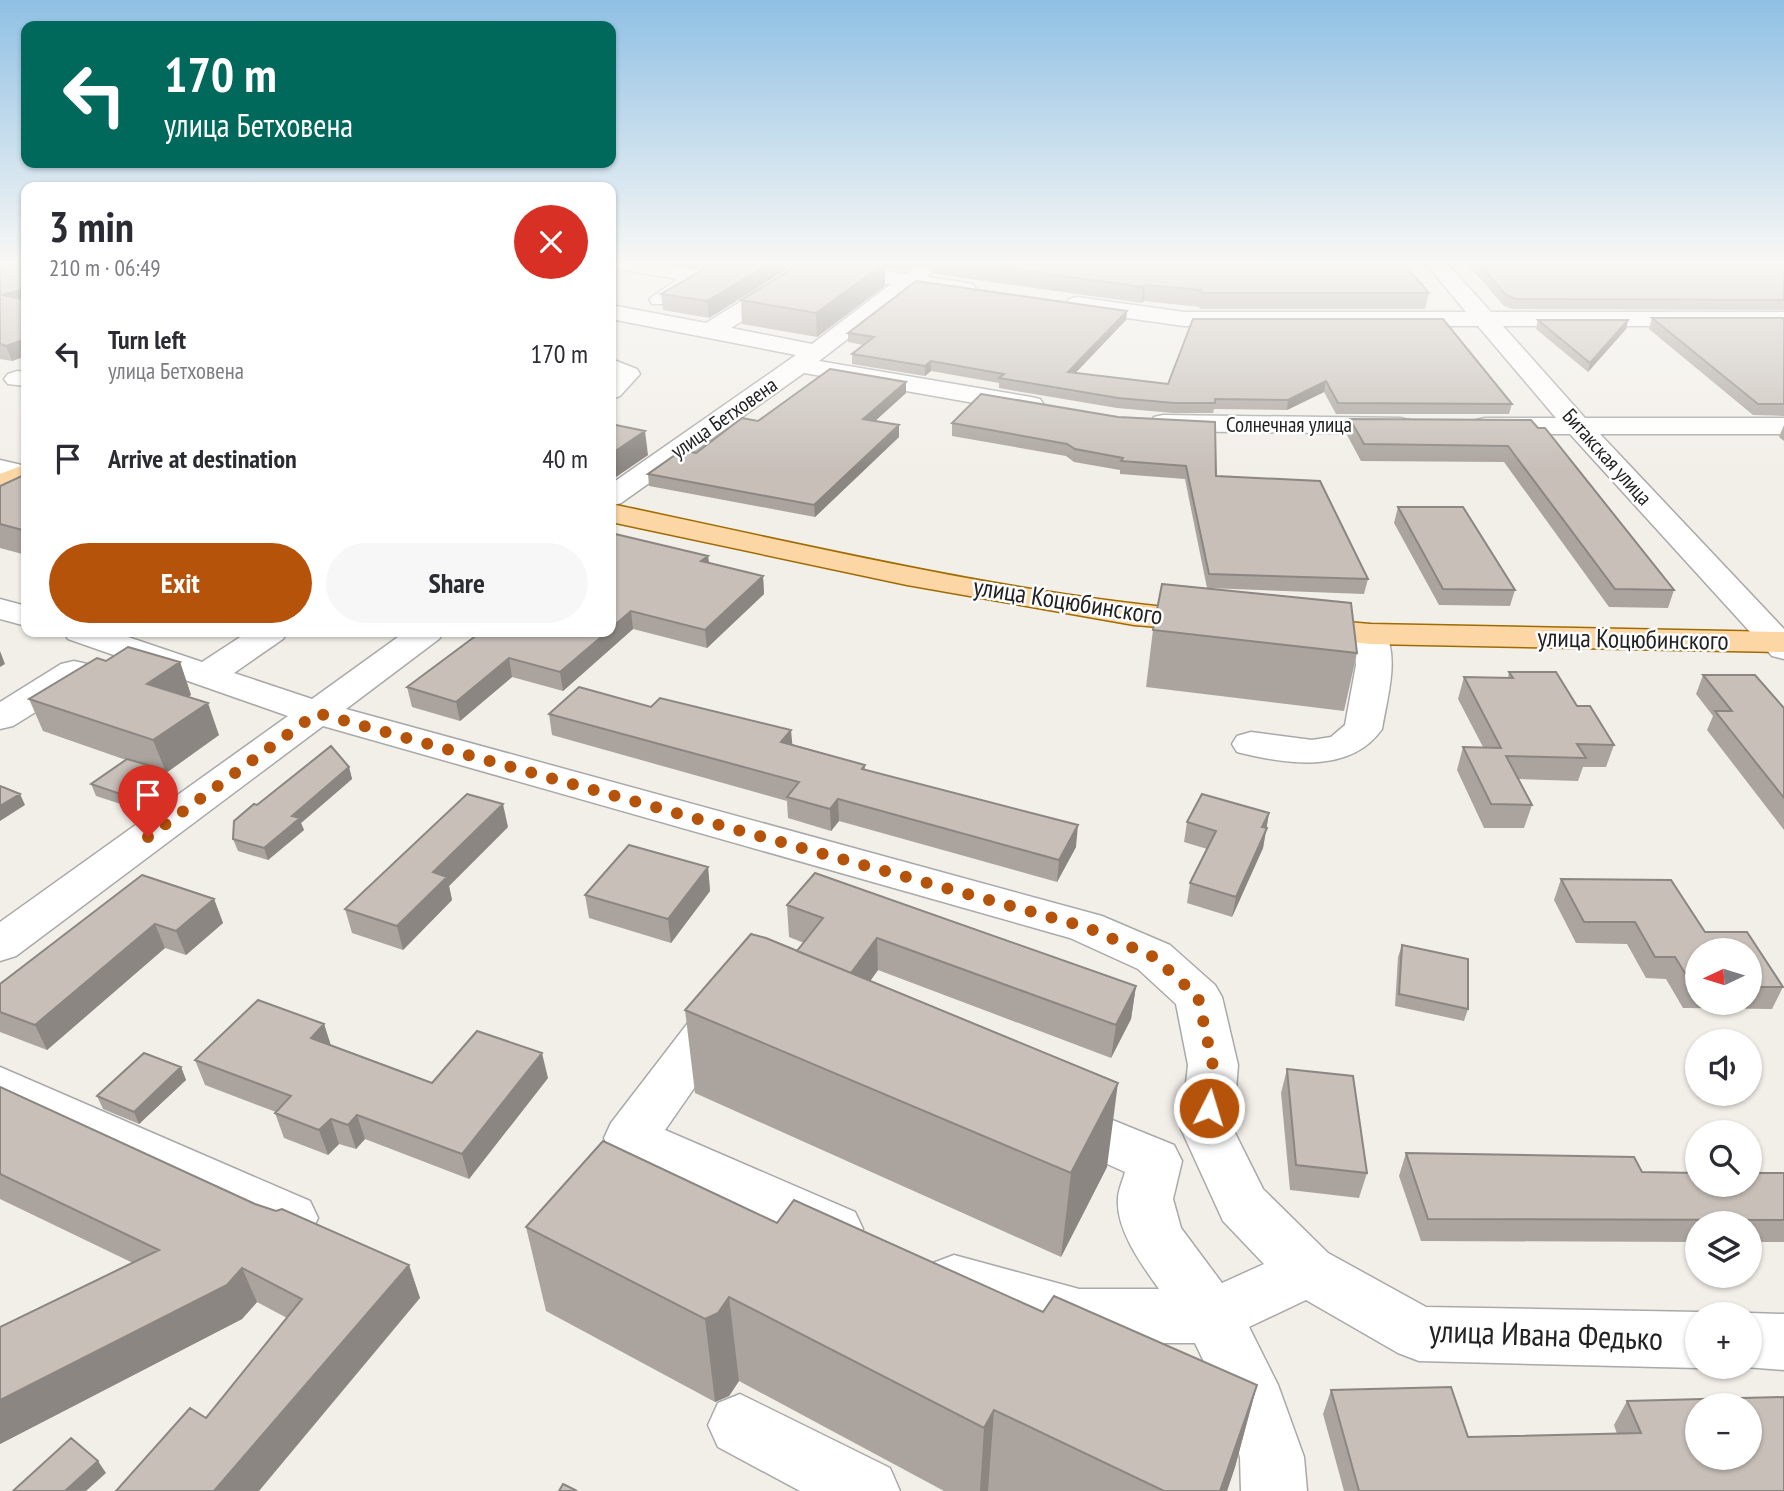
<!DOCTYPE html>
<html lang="en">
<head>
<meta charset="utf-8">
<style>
	:root { --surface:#fff; --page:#f7f7f7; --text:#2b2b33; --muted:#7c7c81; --accent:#b45309 }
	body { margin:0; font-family:"PT Sans Narrow",sans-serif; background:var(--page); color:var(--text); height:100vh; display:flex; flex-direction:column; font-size:26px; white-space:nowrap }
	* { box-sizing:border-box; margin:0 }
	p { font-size:23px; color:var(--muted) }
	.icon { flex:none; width:38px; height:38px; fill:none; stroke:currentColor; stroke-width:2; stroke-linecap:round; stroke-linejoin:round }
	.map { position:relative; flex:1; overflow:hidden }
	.sheet { position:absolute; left:21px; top:182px; width:595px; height:455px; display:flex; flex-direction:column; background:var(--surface); border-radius:14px; box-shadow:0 2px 5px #0004 }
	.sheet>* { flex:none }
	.banner { position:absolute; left:21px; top:21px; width:595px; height:147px; border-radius:14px; box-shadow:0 2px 5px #0004; background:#00695c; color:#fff; overflow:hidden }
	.needle { width:46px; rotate:266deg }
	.tools { position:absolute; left:1685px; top:938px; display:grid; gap:14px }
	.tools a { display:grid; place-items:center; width:77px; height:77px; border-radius:50%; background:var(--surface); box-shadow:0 2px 5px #0004; font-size:35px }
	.pin { position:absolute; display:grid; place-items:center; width:60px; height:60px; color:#fff; margin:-72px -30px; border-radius:50% 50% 50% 0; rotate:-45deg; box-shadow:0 0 7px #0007 }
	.pin .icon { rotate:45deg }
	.me { position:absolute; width:77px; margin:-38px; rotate:5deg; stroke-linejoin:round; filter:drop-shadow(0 0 5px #0008) }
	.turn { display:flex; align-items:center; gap:24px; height:147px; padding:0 28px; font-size:32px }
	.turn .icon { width:91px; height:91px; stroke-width:2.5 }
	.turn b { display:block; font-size:49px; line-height:60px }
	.round { display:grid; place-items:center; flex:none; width:74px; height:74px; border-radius:37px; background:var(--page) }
	.headline { display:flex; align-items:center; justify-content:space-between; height:119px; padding:0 28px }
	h1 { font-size:42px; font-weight:800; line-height:52px }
	.button { display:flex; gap:14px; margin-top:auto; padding:14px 28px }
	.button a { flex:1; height:80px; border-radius:42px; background:var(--accent); color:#fff; font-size:28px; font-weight:800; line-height:80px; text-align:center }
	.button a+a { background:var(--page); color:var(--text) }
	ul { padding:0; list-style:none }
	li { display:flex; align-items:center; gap:21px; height:105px; padding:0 28px }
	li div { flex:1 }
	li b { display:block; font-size:26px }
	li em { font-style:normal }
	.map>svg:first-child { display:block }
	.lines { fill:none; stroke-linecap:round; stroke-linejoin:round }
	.minor-casing { stroke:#a9a9a9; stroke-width:3 }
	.major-casing { stroke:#a06b00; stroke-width:3 }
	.minor { fill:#fff; fill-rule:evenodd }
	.major { fill:#fcd6a4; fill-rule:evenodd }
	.wall { fill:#aba49e; fill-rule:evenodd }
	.shaded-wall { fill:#8b8681 }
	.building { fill:#c7bfb8; stroke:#8b8681; stroke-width:2; fill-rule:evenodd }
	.route { stroke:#b45309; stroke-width:12; stroke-dasharray:0 21.6 }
	.labels { text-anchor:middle; stroke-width:5; stroke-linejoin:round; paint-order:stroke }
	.far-street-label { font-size:21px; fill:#222; stroke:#fff }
	.street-label { font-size:26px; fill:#222; stroke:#fff }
	.near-street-label { font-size:32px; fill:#222; stroke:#fff }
</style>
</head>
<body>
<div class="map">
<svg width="1784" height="1491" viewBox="0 0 1784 1491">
	<rect width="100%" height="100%" fill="#f2efe9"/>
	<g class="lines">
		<g class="minor-casing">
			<path id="minor" d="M611,261H644L699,270L707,271L710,276L668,304H652L649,299L678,279L611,268Z
				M768,261H820L905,274L921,266L929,267L932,272L928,277L973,284L976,289L973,294L965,296L914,288L819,361L1031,397L1040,399L1044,405L1040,411L1031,413L804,373L621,503L611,506V484L796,355L611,319V305L706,323L777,279H793L796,284L793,289L731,328L812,344L891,284L778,267L771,265Z
				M1424,261H1445L1491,312H1784V326H1503L1585,418H1784V434H1600L1784,629V659L1772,656L1570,434H1485L1476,432L1472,426L1476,420L1485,418H1556L1478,326H1184L1077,311L1069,309L1066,304L1069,299L1077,297L1184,312H1466Z
				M611,359L637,369L640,374L620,396L611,399Z
				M17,371L26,372V386L8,384L4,379L8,374Z
				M1163,415L1400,418L1409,420L1413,426L1409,432L1400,434L1163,431L1154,429L1150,423L1154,417Z
				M0,460L26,466V482L0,478Z
				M0,599L26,606V626L0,619Z
				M1370,624L1382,627C1401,654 1387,698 1382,729C1350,775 1285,764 1237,752L1232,744L1237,736L1251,732L1312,740L1331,737L1345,725L1356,665L1353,634L1358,627Z
				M63,632H113L202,662L248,632H288L283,639L234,673L312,699L405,632H444L439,639L346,709L1102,916L1170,945L1215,985L1222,997L1238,1065L1233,1129L1263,1189L1328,1253L1426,1307L1698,1312L1703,1314H1698V1367H1700L1698,1368L1419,1361L1398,1353L1306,1300L1249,1327L1278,1385L1304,1457L1307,1491H1241L1240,1457L1218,1391L1195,1343H1079L933,1299L925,1281L933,1263L954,1255L1079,1289H1159C1142,1265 1116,1230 1118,1199C1118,1190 1123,1180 1125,1172L1045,1136L1037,1121L1045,1106L1063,1100L1174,1145L1182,1161L1173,1199L1181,1228L1222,1283L1264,1264L1223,1221L1181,1129L1188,1065L1176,1004L1138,969L1070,938L323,726L16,956L0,961V922L288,716L68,639Z
				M74,661L87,664L92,672L87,680L13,726L0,729V702L61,664Z
				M721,997L738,1002L745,1015L665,1130L855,1212L863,1229L855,1246L835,1253L815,1246L611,1153L604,1138L611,1123L704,1002Z
				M0,1067L310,1201L318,1218L310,1235L290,1242L270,1235L0,1109Z
				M1750,1313L1784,1314V1370L1745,1367H1750V1314H1748Z
				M740,1394L890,1468L900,1491H800L718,1447L708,1425L718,1403Z"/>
		</g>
		<g class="major-casing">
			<path id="major" d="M26,464V484L0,494V474Z
				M611,504C807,545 1009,595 1208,611L1220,614L1225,621L1220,628L1208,631L1134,625L907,585L611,522Z
				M1302,618L1370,624L1784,632V652L1370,644L1290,635L1285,628L1290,621Z"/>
		</g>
		<use href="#minor" class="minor"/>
		<use href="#major" class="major"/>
	</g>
	<path class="wall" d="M0,261H26V356L12,361L0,359Z
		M660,261H785L786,270L709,318L663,310L661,294L706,268Z
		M805,261H1401L1429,293L1425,309H1199L1200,307L1144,301L1142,303L934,274L931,266L921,263L906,270L885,267V286L817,337L742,324L741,300Z
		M1468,261H1784V310L1513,309L1504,306L1467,264Z
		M1127,311L1126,320L1075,373L1168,384L1193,319L1512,404L1509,414H1336L1324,392L1287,410L1214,409L1213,413H1173L1117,408L999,388V383L931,371L925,376L852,364V354L863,345L848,342V333Z
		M1652,318H1784V416L1753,415L1649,329Z
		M1538,320H1628L1626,329L1588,372L1536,329Z
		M906,393L875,421L899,425V437L815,517L649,486L648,474L696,453Z
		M981,394L1216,476L1368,579L1364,594L1207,588L1185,479L1120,474V470L1074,462L1066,456L952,436V423Z
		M1350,419L1538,428L1674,590L1668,608L1609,607L1504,462L1361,461L1347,435Z
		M611,424L648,455L613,479H611Z
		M1784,425V441L1779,437Z
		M26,474V555L0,548V486Z
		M1398,507L1515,590L1510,606L1439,605L1394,523Z
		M611,533L708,556L709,563L763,576L764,594L707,648L633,629L563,691L512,677L460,721L412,707L407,687Z
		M1153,630L1357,653L1344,711L1146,687Z
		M306,632H333L325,637Z
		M106,661L180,662L191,695L188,696L219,735L166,773L169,782L133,808L96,796L91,784L126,760L43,731L29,699Z
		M1509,672L1577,706L1614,745L1606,767H1583L1578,781L1518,779L1532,805L1524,828H1484L1457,770L1463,747H1483L1458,699L1464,677L1508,678Z
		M1703,675L1784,708V830L1707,730L1713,716L1696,694Z
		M549,714L792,744L865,765V769L1076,847L1057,882L839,821L831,831L788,818L787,801L552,735Z
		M349,767L352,779L301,823L304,830L268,860L238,851L233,839L257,805Z
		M1269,813L1263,848L1232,917L1187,903L1190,883L1207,849L1184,842L1187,822Z
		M508,827L449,886L452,900L403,950L352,933L345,909Z
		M708,867L710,891L671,943L589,918L585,895Z
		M1561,879L1671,880L1705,932H1747L1783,987L1772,1009L1683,1008L1666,979L1646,978L1627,944L1576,943L1554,900ZM1698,950H1750V1003H1698Z
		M214,899L223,923L186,955L165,948L47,1050L0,1032V984Z
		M787,905L1136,986L1131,1019L1111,1058L878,970L870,981L1107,1167L1061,1257L695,1093L685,1010L797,951L804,943L789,937Z
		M1402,945L1468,1009L1464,1021L1395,1006L1398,957Z
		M324,1024L331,1046L432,1083L548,1078L469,1179L365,1139L356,1149L339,1144L328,1155L284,1138L275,1113L276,1112L205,1085L195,1060Z
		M181,1067L186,1080L139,1124L103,1109L97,1096Z
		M1287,1069L1367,1173L1359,1198L1290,1190L1281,1093Z
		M0,1087L255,1204L409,1265L420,1298L206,1418L287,1318L257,1302L242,1319L0,1444V1327L133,1263L0,1199Z
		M1406,1153L1642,1172L1784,1173V1242H1750V1223H1698V1242L1421,1241L1399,1176Z
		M777,1223L1257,1385L1235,1467L1227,1491H944L739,1381L729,1396L715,1402L546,1311L526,1227Z
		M1331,1390L1468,1437L1617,1434L1614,1425L1627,1401L1784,1491H1344L1323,1414Z"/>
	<path class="shaded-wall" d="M775,261H785L786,270L709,318L707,301Z
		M906,261H921V263L906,270Z
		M885,263V286L817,337L816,313Z
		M1145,285L1144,301L1142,303L1143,287Z
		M26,288V304L3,295Z
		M1127,311L1126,320L1067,382L1068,372Z
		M1628,320L1626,329L1588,372L1590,363Z
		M611,331L613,346L611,347Z
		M26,339V356L12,361L6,346Z
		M931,361V371L925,376V366Z
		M1326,381L1324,392L1287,410L1288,400Z
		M906,382V393L864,431L863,419Z
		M899,425V437L815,517L814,505Z
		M645,431L648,455L613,479L611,454Z
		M708,556L710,573L701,561Z
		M763,576L764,594L707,648L705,630Z
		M631,611L633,629L563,691L560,672L607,632H611V628Z
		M324,632H333L325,637Z
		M0,651L5,664L0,667Z
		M509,658L512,677L460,721L456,702Z
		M180,662L191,695L158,716L147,684Z
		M208,703L219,735L166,773L169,782L133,808L129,797L165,770L153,740Z
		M791,730L793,751L781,742Z
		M349,767L352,779L301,823L304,830L268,860L264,848L292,816Z
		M20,794L25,805L0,821V806Z
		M838,799L839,821L831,831L830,809Z
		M503,804L508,827L449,886L452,900L403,950L397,926L433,872Z
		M1269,813L1263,848L1232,917L1236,897Z
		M1078,825L1076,847L1057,882L1059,860Z
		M708,867L710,891L671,943L668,919Z
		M214,899L223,923L186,955L176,931Z
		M155,924L165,948L47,1050L35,1025Z
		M877,938L878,970L850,1009L849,976Z
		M1136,986L1131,1019L1111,1058L1116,1025Z
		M324,1024L332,1049L311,1038Z
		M542,1053L548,1078L469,1179L462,1154Z
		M181,1067L186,1080L139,1124L134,1112Z
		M1118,1083L1107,1167L1061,1257L1071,1173Z
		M357,1115L365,1139L356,1149L348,1125Z
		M331,1119L339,1144L328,1155L319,1130Z
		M409,1265L420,1298L259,1491H214Z
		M242,1268L257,1302L242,1319L0,1444V1400Z
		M729,1297L739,1381L729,1396L715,1402L705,1319Z
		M1257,1385L1235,1467L1227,1491H1220Z
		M994,1410L988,1491H980L984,1428Z
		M98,1461L106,1473L86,1491H65Z"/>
	<path class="building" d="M0,261H26V288L3,295L26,300V339L6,346L0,344Z
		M718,261H775L707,301L661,294Z
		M805,261H870L885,263L816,313L741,300Z
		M955,261H1401L1429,293H1201L1202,290L1145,285L1143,287Z
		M1476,261H1784V300L1515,299L1506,295Z
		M916,281L1127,311L1068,372L1168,384L1193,319H1443L1512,404L1338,403L1326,381L1288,400L1215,399V403H1174L1118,398L999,378L1004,374L931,361L925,366L852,354L874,337L848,333Z
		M1652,318H1784V404H1758Z
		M1538,320H1628L1590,363Z
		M830,369L906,382L863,419L899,425L814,505L648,474L682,450L696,453L742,418L758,421Z
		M981,394L1118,417L1215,422L1216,476L1320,481L1368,579L1209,574L1186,466L1121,461L1123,458L1075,449L1067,444L952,423Z
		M1350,419L1531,420L1538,428H1545L1674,590L1615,589L1508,446L1364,444Z
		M611,424L645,431L611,454Z
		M26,474V531L0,524V486Z
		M1398,507H1463L1515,590L1443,589Z
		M611,533L708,556L701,561L763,576L705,630L631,611L611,628Z
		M1162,584L1351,603L1357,653L1153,630Z
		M481,632H607L560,672L509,658L456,702L407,687Z
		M128,647L180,662L147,684L208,703L153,740L29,699L97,658L106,661Z
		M1509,672H1556L1577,706H1590L1614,745L1577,744L1586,758L1506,756L1532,805L1491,804L1463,747L1501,748L1464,677L1513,678Z
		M1703,675H1755L1784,708V798L1715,711H1732Z
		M579,687L651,707L660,698L791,730L781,742L865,765L862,769L1078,825L1059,860L838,799L830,809L787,797L799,782L549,714Z
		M331,746L349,767L292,816L300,818L264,848L233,839L234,821L254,804L257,805Z
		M127,759L165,770L129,797L91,784Z
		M0,786L20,794L0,806Z
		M467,794L503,804L433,872L447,877L397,926L345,909Z
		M1202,794L1269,813L1262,827L1267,828L1236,897L1190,883L1216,831L1187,822Z
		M629,845L708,867L668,919L585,895Z
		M815,873L1136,986L1116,1025L877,938L851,973L797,951L823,918L787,905Z
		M142,875L214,899L176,931L155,924L35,1025L0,1012V984Z
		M1561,879L1671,880L1705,932H1747L1783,987H1750V950H1698V986H1693L1675,957H1655L1635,922H1584Z
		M751,934L766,938L1118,1083L1071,1173L685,1010Z
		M1402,945L1468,959V1009L1399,994Z
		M258,1000L324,1024L311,1038L432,1083L477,1031L542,1053L462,1154L357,1115L348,1125L331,1119L319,1130L275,1113L291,1096L195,1060Z
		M144,1053L181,1067L134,1112L97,1096Z
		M1287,1069L1353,1076L1367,1173L1296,1165Z
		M0,1087L255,1204L276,1211L282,1209L409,1265L214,1491H116L190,1408L206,1418L302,1299L242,1268L227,1285L0,1400V1327L159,1250L0,1174Z
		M603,1141L777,1223L794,1200L1043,1312L1054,1296L1257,1385L1220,1491H1164L994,1410L984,1428L729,1297L718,1313L705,1319L526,1227Z
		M1406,1153L1634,1157L1642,1172L1698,1173V1185H1750V1173H1784V1220L1428,1219Z
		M1451,1387L1468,1437L1641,1433L1627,1401L1784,1397V1491H1359L1331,1390ZM1698,1405H1750V1458H1698Z
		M71,1438L98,1461L65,1491H13Z
		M563,1484L577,1491H559Z"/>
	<linearGradient id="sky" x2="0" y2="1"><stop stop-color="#8fc0e4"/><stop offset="0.56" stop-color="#f9f8f5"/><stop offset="1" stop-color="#f9f8f5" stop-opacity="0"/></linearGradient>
	<rect width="1784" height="470" fill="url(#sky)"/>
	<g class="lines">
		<path class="route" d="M148,837L317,713L1086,927L1154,957L1198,997L1213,1066L1209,1108"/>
	</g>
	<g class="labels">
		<g class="far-street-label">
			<text transform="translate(724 418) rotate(-35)" y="7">улица Бетховена</text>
			<text x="1289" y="432">Солнечная улица</text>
			<text transform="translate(1607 457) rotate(48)" y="7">Битакская улица</text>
		</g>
		<g class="street-label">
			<text transform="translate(1068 601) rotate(9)" y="9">улица Коцюбинского</text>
			<text transform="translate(1633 639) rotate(1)" y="9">улица Коцюбинского</text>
		</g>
		<g class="near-street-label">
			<text transform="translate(1546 1335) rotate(2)" y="11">улица Ивана Федько</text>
		</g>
	</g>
</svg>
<div class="tools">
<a><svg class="needle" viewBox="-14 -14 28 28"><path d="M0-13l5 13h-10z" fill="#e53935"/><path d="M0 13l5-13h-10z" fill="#7c7c81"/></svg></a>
<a><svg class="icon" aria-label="sound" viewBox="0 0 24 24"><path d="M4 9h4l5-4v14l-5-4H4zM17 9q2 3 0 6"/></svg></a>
<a><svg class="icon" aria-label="search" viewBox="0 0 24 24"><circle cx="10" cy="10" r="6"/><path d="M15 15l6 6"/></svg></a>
<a><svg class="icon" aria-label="layers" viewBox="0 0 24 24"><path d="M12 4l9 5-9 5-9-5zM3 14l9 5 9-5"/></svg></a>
<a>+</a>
<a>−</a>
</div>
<div class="pin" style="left:148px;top:837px;background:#d93025"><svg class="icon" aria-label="arrive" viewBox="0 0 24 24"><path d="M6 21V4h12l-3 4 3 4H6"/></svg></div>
<svg class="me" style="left:1209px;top:1108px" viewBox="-20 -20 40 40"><circle r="17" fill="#b45309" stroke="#fff" stroke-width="3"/><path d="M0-11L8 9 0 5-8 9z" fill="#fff"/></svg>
<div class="banner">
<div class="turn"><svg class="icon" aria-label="left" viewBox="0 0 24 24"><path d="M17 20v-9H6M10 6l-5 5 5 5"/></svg><div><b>170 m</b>улица Бетховена</div></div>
</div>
<section class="sheet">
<div class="headline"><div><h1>3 min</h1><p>210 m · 06:49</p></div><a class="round" style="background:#d93025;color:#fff"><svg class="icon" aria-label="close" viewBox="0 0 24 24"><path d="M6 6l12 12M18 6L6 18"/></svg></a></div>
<ul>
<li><svg class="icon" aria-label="left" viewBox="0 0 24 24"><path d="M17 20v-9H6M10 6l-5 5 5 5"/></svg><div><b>Turn left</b><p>улица Бетховена</p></div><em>170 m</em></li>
<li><svg class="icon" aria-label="arrive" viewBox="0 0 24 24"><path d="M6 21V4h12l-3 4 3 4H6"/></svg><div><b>Arrive at destination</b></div><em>40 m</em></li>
</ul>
<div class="button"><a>Exit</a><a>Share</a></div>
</section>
</div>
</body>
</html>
